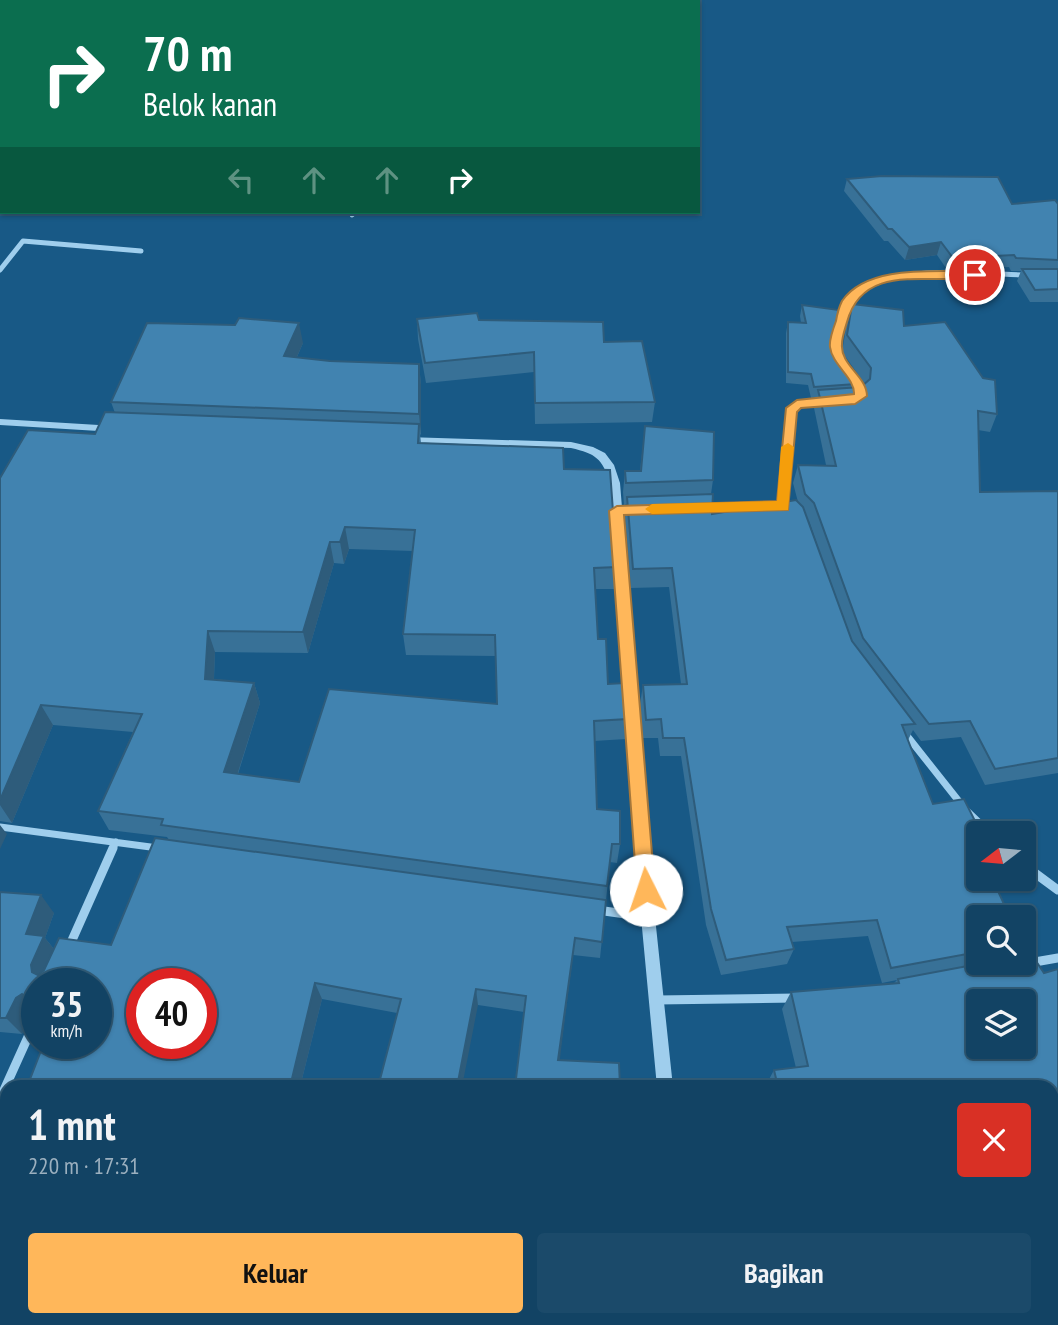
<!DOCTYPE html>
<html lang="id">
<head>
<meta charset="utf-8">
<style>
	:root { --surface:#124364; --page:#1b4a6a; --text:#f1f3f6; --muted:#9cb0bf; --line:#315c78; --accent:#ffb75a }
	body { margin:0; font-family:"PT Sans Narrow",sans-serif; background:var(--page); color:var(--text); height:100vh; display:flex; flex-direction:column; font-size:26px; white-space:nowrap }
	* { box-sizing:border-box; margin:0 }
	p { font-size:23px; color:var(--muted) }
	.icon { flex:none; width:38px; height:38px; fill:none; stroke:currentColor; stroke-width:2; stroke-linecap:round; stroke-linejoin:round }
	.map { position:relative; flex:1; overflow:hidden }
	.side { position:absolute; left:0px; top:1080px; width:1059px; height:247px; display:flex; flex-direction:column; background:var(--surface); border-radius:21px 21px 0 0; box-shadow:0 2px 5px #0004,0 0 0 2px var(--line) }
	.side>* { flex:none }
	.banner { position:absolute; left:0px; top:0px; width:700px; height:214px; box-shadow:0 2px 5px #0004,0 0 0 2px var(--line); background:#0b6e4f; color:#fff; overflow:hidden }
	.needle { width:46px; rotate:254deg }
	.controls { position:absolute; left:966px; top:821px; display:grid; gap:14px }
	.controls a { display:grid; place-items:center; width:70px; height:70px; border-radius:7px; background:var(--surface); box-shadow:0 2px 5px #0004,0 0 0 2px var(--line); font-size:35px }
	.speed { position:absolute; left:21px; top:968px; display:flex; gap:14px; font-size:35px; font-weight:700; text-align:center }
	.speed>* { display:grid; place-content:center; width:91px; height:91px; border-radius:50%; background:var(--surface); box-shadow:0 2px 5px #0004,0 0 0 2px var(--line); line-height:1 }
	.speed small { font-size:18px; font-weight:400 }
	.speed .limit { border:10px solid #d22; background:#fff; color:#111 }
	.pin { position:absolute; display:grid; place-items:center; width:60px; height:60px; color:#fff; margin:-30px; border:4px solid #fff; border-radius:50%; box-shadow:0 2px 7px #0007 }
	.me { position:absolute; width:77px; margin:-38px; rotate:356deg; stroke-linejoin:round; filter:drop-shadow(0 0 5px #0008) }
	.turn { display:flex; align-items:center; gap:24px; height:147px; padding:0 28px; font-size:32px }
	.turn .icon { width:91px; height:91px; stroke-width:2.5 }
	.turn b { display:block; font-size:49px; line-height:60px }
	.lanes { display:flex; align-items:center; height:66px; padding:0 28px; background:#0003; justify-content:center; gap:35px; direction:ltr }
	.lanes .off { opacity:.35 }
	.round { display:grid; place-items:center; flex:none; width:74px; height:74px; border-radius:7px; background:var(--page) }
	.summary { display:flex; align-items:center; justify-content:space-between; height:119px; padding:0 28px }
	h1 { font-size:42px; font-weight:700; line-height:52px }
	.action { display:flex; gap:14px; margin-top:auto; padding:14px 28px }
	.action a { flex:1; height:80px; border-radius:7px; background:var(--accent); color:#111; font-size:28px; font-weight:700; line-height:80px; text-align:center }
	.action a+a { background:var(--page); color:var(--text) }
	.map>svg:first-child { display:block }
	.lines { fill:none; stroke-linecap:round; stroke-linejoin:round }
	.canal { fill:#4f7e9f; fill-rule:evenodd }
	.service { stroke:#9fceed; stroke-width:2.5 }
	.minor-far3 { stroke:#9fceed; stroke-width:4.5 }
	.minor-far2 { stroke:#9fceed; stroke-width:5 }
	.minor-far1 { stroke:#9fceed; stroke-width:7 }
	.minor { stroke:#9fceed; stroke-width:9 }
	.tertiary { fill:#9fceed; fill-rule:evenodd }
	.wall { fill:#387197; fill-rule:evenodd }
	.shaded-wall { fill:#2e5c7b }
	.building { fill:#4183b0; stroke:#2e5c7b; stroke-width:2; fill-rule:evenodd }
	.route { fill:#ffb75a; stroke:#a6773a; stroke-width:2 }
	.slow { fill:#f59e0b }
</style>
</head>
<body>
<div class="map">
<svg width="1058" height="1325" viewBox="0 0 1058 1325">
	<rect width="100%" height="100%" fill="#185986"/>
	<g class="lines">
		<path class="canal" d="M494,0H522L493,2Z
			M0,23H2V37H0Z"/>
		<path class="service" d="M134,0L167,2
			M342,2L355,0
			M669,2L680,0"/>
		<path class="minor-far3" d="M239,0L246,2"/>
		<path class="minor-far2" d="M351,212L352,215
			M0,270L23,241L141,251
			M837,351C834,341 838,329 840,320C857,257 977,274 1026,275
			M785,487L791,411L797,404L822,401"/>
		<path class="minor-far1" d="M705,507L777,506
			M783,507L785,486
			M904,732L965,809L990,833
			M0,827L158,848
			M112,850L116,842"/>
		<path class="minor" d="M1024,865L1058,890
			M597,910L647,917
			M69,947L113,848
			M1029,963L1058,958
			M657,1000L796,998
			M0,1099L37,1017"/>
		<path class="tertiary" d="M0,419L115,426L120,429L115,432L0,425Z
			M406,437L571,442L593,447L605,453L614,465L620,483L655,917L673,1087H657L641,917L610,483C602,458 596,454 571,448L402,442V438Z
			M676,1320H694L695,1325H677Z"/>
	</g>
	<path class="wall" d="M847,179L1012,204H1058V302H1030L1017,281L1021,271H1011L1009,267L948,271L937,255L905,260L888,241H884L844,191Z
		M852,304L903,310L904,326L945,322L983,378L995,380L997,414L990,432L978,430L980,492L1058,491V773L985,785L961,737L921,741L913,730L908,740L933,804L964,799L981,833H978V878H992L1010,917H978V962H1024V956L1032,955L1044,973L1058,969V1325H757L756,1320H1052V1087H766V1085L774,1070L796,1068L782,1009L791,992L894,983L897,980L882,983L868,936L792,942L794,949L787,964L721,975L706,925L681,756H660L658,738H643L640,704L643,685L681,684L669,587L631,588L625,517L627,504L624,505L623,492L625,471H640L645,426L714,432L713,480L711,494H713L712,514L796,500L798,502L793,483L798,465H826L814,408L816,397L811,398L808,385L786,383V333L788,322L801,323L800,316L802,305L839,310L834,331L835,344L844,361L859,379L856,388L861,387L865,384L842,352L847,322ZM808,520L809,521L831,584ZM978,1001H1024V1046H978Z
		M417,319L479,320L604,342L655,402L652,422L535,424L534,372L426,383L418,339Z
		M303,343L297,357L330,361L419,364L421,385V435L420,434L421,443L564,469L617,567L615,589H595L598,639L608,684L628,719L626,739L594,741L597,809L620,844L617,863L610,862L600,958L573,955L559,1060L515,1087L524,1012L478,1005L397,1013L322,999L300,1087H27L96,1043L37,984V1035L26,1024L22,1034L0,1032V892L54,913L45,938L54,949L111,945L169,840L167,837L109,830L98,811L133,732L53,725L12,823L0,821V478L95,434L115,413L111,402ZM349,549L413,551L403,634L406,655L495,656L497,704L299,782L238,774L260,703L254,683L214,679L215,652L308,653L334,563L344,564Z"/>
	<path class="shaded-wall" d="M941,242L937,255L905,260L909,247Z
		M299,323L303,343L288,377L284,356Z
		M419,364L421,385V435L419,414Z
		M345,527L349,549L344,564L340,542Z
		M330,542L334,563L308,653L303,632Z
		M208,631L215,652L213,699L205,679Z
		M254,683L260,703L232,791L224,772Z
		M41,705L53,725L12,823L0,805V800Z
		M0,825L7,834L0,849Z
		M41,895L54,913L45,938L58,954L46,984L32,972L26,934Z
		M575,938L573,955L558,1074V1060Z
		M315,983L322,999L300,1087H290Z
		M476,989L478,1005L462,1087H457Z
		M22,994L37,1010L21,1020L26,1024L22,1034L6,1018L16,998Z"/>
	<path class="building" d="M882,176L998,177L1012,204L1055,200L1058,204V260L1016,258L1014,255L953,258L941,242L909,247L892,229H888L847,179Z
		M1022,269H1058V289L1035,290Z
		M852,304L903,310L904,326L945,322L983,378L995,380L997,414L978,411L980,492L1058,491V758L995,769L970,721L929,724L863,638L814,503L805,494L798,465L836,466L818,390L861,387L870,379L871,368L847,335Z
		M802,305L839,310L834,331L835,344L844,361L859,379L856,384L814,387L811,374L788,372V322L806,323Z
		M477,313L479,320L603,322L604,342L642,341L655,402L535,403L534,352L425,363L417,319Z
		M239,318L299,323L284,356L330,361L419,364V414L111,402L147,323L235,325Z
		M105,412L419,424L418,443L563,448L564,469L610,470L617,567L594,568L598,639H606L608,684L625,683L628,719L594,721L597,809L620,811V844H612L607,886L161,825L163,819L98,811L142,714L41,705L0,800V478L28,430L95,434ZM345,527L415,530L403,634L495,635L497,704L329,689L299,782L224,772L254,683L205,679L208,631L303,632L330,542H340Z
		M645,426L714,432L713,480L626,483L625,471H641Z
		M713,494L712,514L796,500L803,507L852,641L915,724L902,725L933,804L964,799L981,833H978L977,847L978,878H992L1010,917H978V952L891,968L877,920L787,927L794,949L726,960L711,909L684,738H663L661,719L646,720L643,685L687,684L672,568L633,569L627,497Z
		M155,838L606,900L602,942L575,938L558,1060L619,1063L620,1087H515L526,996L476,989L457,1087H378L401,999L315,983L290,1087H27L44,1043H96V984H37V1021L21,1020L29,1001L22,994L16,998L6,1018H0V892L41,895L26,934L44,936L31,965L32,972L38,975L44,970L59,938L111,945ZM142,984H201V1043H142Z
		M1032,955L1044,973L1058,969V1325H767L766,1320H1052V1216H1053L1052,1214V1087H778L774,1070L808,1066L791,992L899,983L898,979L989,962H1024V956ZM978,1001H1024V1046H978Z
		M0,1097L7,1098V1320H587L586,1325H0Z"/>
	<path class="route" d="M975,271L980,275L979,277C932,286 864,260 847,322C845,329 842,337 842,344C840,365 867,376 867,396L855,404L801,408L797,412L788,510L624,515L655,890L653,896L646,898L639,896L637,890L609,511L617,506L777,501L786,408L797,400L854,394C855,378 832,365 830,347C829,340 833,329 836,321C837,315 839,307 842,301C867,264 936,272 975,271Z"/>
	<path class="slow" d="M788,443L794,447L788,510L652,514L645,509L652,504L777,501L781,447Z"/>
</svg>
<div class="controls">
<a><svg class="needle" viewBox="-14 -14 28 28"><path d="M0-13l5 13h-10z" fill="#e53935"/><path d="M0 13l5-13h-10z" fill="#9cb0bf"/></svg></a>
<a><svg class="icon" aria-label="search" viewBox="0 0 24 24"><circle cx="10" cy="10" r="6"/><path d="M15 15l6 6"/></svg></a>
<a><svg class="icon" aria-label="layers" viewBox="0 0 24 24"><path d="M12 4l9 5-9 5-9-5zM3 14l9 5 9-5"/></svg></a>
</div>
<div class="speed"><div>35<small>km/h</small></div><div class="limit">40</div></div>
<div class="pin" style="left:975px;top:275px;background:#d93025"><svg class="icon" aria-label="arrive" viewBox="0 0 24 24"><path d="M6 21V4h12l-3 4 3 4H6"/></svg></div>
<svg class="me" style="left:646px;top:890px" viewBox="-20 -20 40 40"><circle r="19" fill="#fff"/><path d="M0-13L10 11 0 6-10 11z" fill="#ffb75a"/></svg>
<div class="banner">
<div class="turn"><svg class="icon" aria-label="right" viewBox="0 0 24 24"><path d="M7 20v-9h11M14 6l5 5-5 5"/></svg><div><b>70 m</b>Belok kanan</div></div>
<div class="lanes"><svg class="icon off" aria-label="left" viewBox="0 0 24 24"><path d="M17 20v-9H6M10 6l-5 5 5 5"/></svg><svg class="icon off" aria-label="ahead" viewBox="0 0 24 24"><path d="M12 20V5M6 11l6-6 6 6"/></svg><svg class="icon off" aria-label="ahead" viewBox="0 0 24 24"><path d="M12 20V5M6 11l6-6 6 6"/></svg><svg class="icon" aria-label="right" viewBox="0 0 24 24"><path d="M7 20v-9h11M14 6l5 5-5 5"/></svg></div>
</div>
<section class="side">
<div class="summary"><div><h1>1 mnt</h1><p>220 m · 17:31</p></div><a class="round" style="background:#d93025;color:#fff"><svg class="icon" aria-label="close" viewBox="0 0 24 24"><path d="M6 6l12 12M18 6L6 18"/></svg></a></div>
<div class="action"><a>Keluar</a><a>Bagikan</a></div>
</section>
</div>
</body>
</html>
